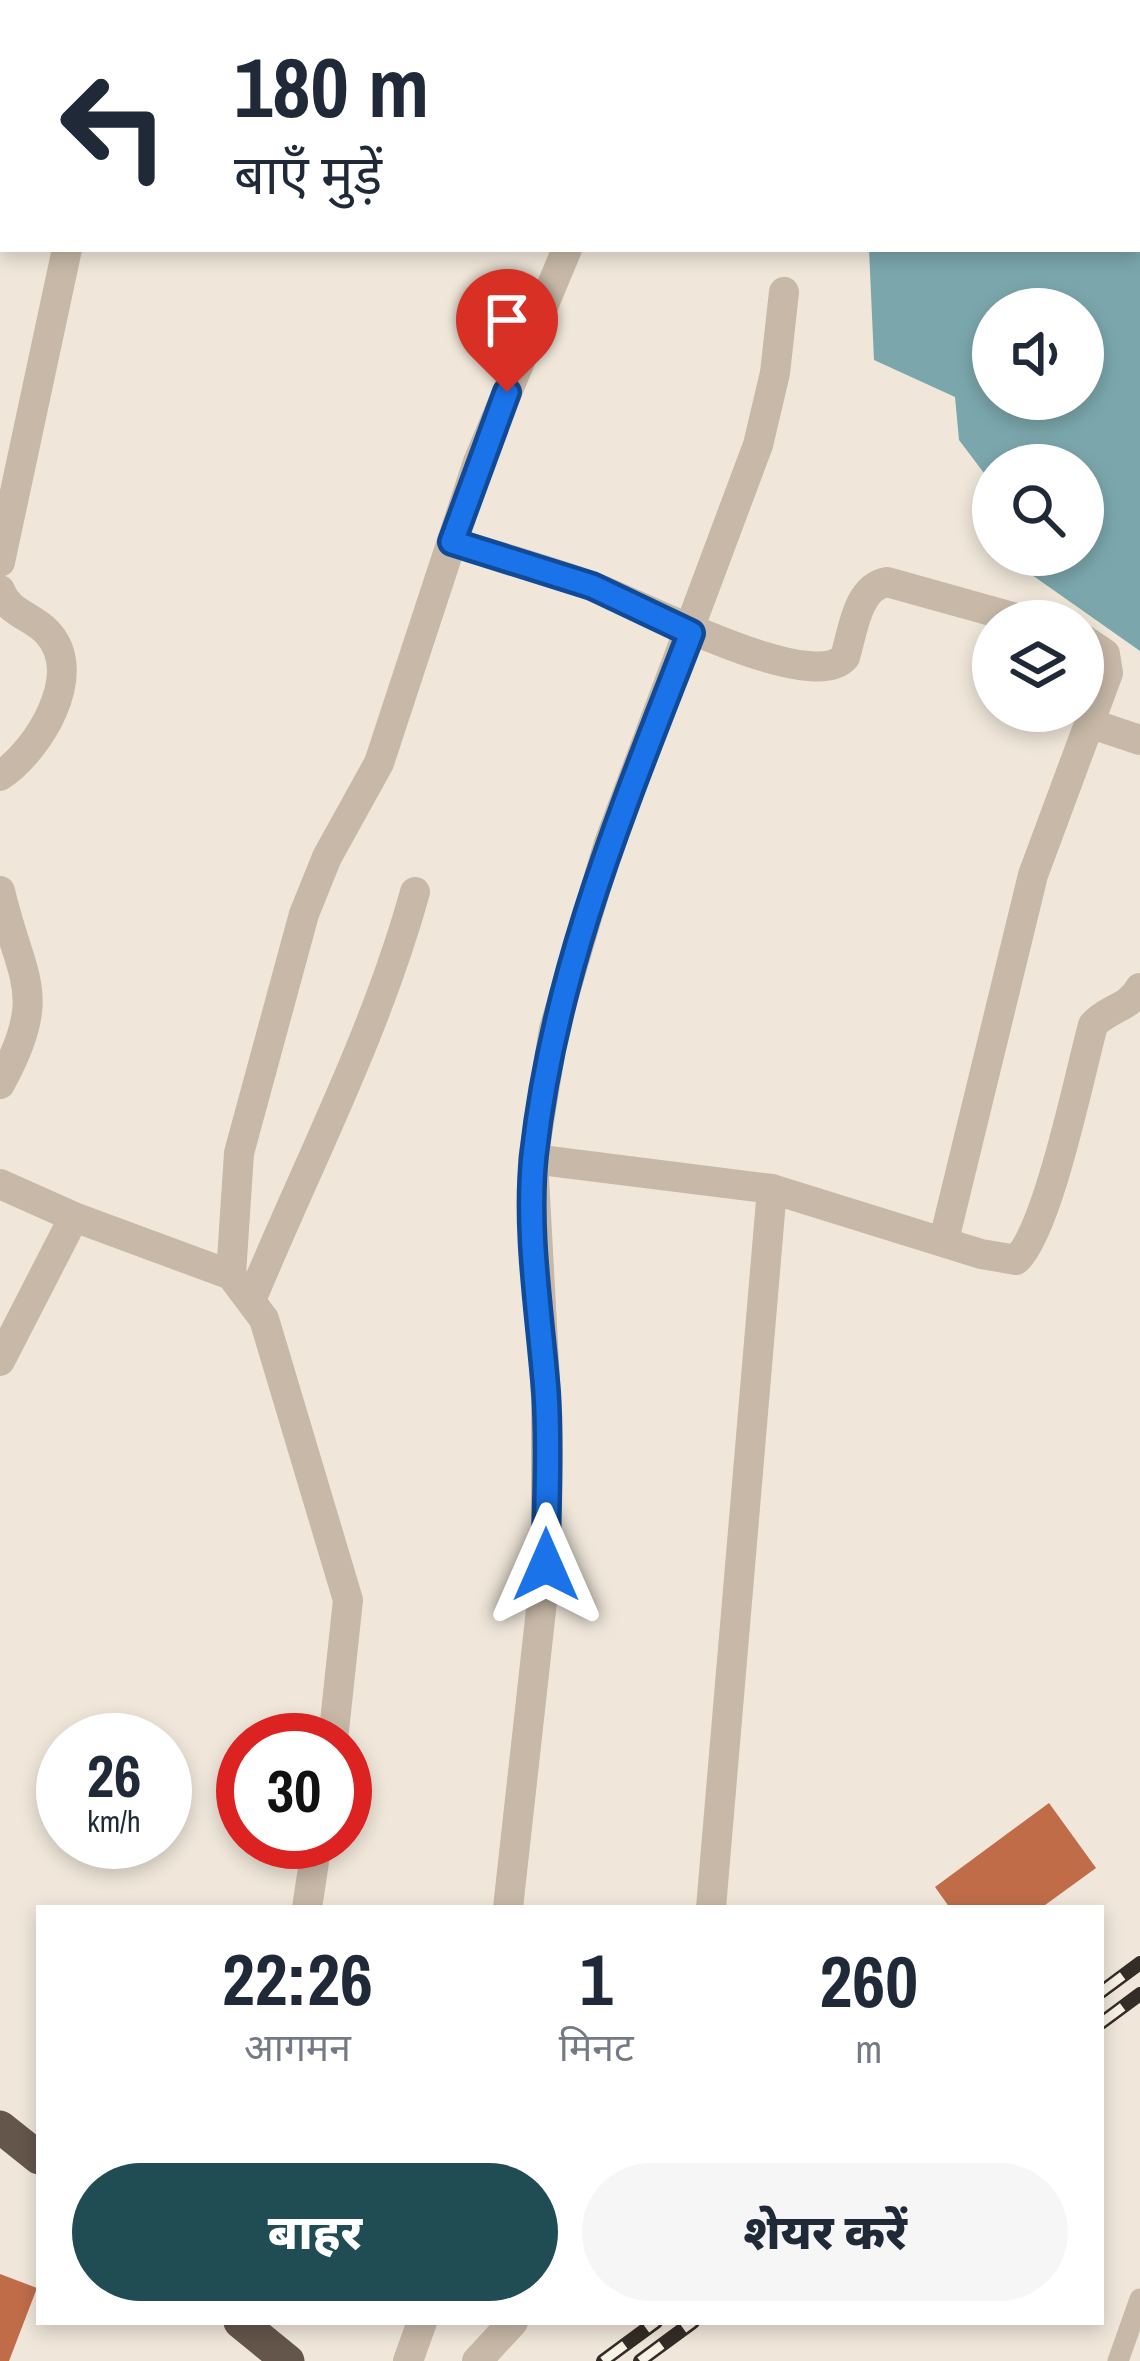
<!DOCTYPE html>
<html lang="hi">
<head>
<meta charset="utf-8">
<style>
	:root { --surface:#fff; --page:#f6f6f7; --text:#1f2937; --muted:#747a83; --accent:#1f4d53 }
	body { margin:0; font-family:"Archivo Narrow","Noto Sans Devanagari",sans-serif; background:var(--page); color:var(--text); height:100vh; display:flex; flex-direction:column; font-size:45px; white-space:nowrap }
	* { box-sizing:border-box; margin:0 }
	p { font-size:39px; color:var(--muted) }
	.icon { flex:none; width:66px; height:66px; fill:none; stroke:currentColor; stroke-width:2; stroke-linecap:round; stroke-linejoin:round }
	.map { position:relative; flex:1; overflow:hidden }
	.details { position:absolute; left:36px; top:1905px; width:1068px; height:420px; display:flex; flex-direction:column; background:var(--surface); border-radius:0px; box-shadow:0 6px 18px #0003 }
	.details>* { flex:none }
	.guide { position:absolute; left:0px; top:0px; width:1140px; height:252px; box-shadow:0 6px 18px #0003; background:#fff; color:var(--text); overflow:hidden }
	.buttons { position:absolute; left:972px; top:288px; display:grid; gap:24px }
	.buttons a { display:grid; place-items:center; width:132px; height:132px; border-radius:50%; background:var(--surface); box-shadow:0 6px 18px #0003; font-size:60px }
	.speed { position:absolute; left:36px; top:1713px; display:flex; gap:24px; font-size:60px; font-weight:700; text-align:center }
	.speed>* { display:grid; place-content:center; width:156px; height:156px; border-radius:50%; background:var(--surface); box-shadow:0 6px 18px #0003; line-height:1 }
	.speed small { font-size:30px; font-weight:400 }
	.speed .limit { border:18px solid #d22; background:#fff; color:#111 }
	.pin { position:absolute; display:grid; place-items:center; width:102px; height:102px; color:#fff; margin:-123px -51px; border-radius:50% 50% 50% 0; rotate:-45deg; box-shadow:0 0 12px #0007 }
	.pin .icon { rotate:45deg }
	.me { position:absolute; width:132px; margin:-66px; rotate:0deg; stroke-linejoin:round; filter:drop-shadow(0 0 9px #0008) }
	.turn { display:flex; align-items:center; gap:42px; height:252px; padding:0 36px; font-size:54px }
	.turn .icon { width:156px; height:156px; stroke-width:2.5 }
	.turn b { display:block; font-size:84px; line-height:102px }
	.eta { display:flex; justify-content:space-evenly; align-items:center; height:204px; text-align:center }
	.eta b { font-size:72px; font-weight:800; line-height:84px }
	.cta { display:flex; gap:24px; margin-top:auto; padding:24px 36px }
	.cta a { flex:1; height:138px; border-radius:72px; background:var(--accent); color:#fff; font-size:48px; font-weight:800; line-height:138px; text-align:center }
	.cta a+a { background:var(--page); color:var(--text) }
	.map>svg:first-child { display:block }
	.water { fill:#7ba7ac; fill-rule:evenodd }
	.building { fill:#c06c49 }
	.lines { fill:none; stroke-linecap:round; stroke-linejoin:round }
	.service { stroke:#c7b8a7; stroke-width:21 }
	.minor { stroke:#c7b8a7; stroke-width:30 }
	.trunk { stroke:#65564c; stroke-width:33 }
	.rail-casing { stroke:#342c27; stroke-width:14 }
	.rail { stroke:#f8f1e6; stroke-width:9; stroke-dasharray:27; stroke-linecap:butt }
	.route-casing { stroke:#114b97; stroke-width:30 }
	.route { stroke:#1a73e8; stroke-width:21 }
</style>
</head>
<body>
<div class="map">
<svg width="1140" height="2361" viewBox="0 0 1140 2361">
	<rect width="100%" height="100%" fill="#f0e7da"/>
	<path class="water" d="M1137,143L1140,147V651L1032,575L1024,555H1083V465H993V485L959,440L955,397L874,360L869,249H1137ZM993,309H1083V399H993Z"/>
	<path class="building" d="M1049,1803L1096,1868L1041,1908H950L935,1887Z
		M0,2274L37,2288L9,2361H0Z"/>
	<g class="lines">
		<path class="service" d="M1118,2361L1140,2299"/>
		<path class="minor" d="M135,3L136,0
			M656,3L657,0
			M452,542C499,557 548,570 594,587C638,603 812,696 845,657C853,631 857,587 887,582L1027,621
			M0,562L67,249
			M0,590C8,613 32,616 47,632C87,674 37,752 0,776
			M1089,723L1140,740
			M0,891C21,981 50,993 0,1084
			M533,1159L772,1189L981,1254L1016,1260C1048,1231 1080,1073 1093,1025C1108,1008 1128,1009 1140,988
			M0,1184L74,1217L231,1275L264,1319L348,1600L333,1740
			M944,1240L1033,875L1108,673L1105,654L1083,639
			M231,1275L239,1153L304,914L327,857L379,763L478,462L567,249
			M252,1298C308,1163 376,1033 415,892
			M0,1361L74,1217
			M307,1908L317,1842
			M508,1908L546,1565V1399L533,1159L554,1029L609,843L758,445L775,373L784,292
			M711,1908L772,1189
			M408,2361L422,2322
			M477,2361L513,2322"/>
		<path class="trunk" d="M0,2127L39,2158
			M240,2322L288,2361"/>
		<g class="rail-casing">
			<path id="rail" d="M1065,0L1068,3
				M1102,0L1106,3
				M1137,32L1140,35
				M1137,67L1140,70
				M1101,1992L1140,1963
				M1101,2023L1140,1994
				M603,2361L656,2322
				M640,2361L693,2322"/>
		</g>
		<use href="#rail" class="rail"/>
	</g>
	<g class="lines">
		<g class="route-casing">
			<path id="route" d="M507,392L452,542L592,586L691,633C625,804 554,971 534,1155C526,1232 540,1314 546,1392C550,1449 546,1507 546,1565"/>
		</g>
		<use href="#route" class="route"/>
	</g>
</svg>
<div class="buttons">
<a><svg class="icon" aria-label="sound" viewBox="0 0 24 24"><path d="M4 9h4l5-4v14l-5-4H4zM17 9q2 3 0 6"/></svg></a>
<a><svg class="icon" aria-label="search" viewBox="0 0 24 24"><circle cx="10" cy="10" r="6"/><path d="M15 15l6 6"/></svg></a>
<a><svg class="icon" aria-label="layers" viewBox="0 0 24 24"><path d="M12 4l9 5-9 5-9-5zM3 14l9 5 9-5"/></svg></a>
</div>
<div class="speed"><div>26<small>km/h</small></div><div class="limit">30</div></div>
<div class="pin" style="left:507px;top:392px;background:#d93025"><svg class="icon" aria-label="arrive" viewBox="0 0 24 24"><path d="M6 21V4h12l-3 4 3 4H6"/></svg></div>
<svg class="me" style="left:546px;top:1565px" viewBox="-20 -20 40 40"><path d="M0-17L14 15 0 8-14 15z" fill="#1a73e8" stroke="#fff" stroke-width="4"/></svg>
<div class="guide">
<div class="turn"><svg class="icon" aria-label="left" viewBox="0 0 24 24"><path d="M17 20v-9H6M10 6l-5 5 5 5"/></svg><div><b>180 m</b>बाएँ मुड़ें</div></div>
</div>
<section class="details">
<div class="eta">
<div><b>22:26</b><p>आगमन</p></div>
<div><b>1</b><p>मिनट</p></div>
<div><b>260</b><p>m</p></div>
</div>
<div class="cta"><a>बाहर</a><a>शेयर करें</a></div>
</section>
</div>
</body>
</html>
